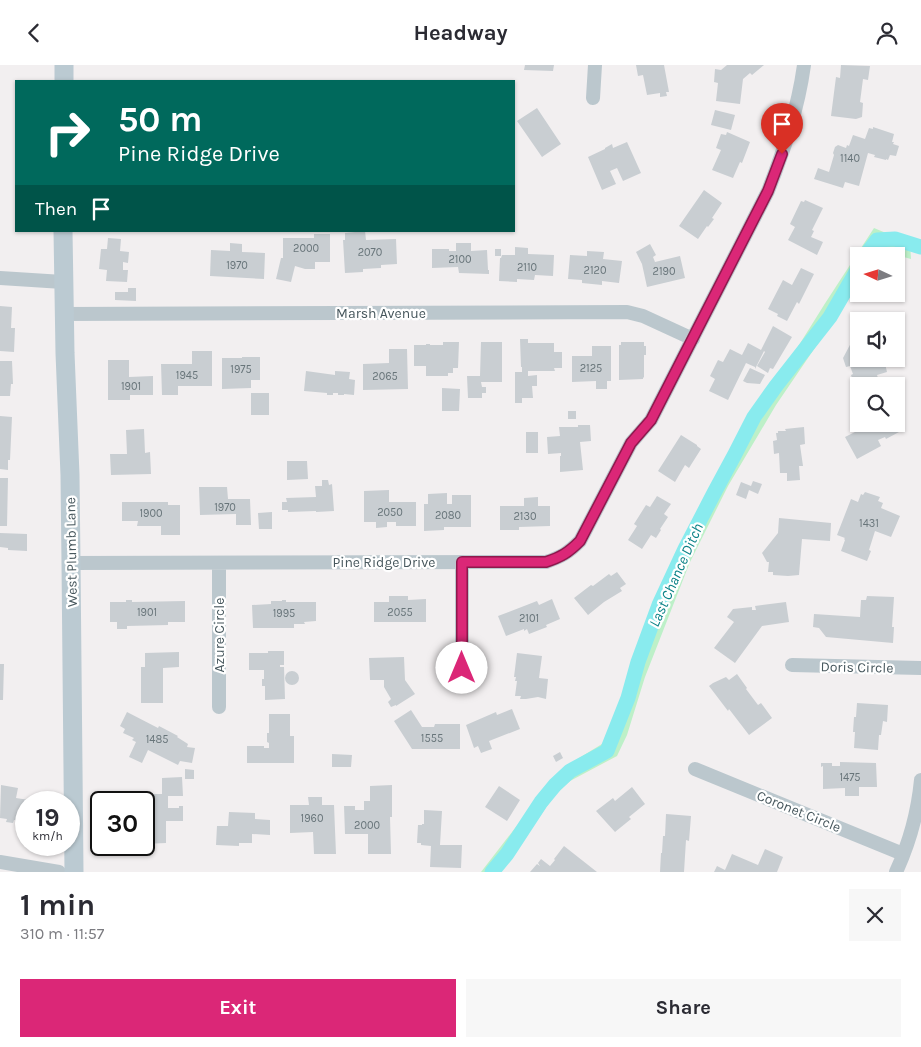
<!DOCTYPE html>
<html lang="en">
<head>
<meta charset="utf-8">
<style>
	:root { --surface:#fff; --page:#f7f7f7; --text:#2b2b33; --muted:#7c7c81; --accent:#db2777 }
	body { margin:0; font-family:Karla,sans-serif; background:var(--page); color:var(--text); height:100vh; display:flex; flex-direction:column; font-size:19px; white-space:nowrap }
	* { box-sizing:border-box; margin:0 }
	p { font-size:16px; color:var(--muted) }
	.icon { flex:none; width:28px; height:28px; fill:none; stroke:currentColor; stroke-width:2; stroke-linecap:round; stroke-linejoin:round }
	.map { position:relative; height:807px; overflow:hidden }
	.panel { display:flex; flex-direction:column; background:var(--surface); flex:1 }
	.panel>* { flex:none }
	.banner { position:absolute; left:15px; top:15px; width:500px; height:152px; border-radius:0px; box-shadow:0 1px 4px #0004; background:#00695c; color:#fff; overflow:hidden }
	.needle { width:32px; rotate:274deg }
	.controls { position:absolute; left:850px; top:182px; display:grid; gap:10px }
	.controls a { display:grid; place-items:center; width:55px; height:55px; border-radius:0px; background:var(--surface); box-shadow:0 1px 4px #0004; font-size:25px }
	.speed { position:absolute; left:15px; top:726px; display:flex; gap:10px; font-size:25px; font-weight:700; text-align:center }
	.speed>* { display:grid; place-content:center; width:65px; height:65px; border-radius:50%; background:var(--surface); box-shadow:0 1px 4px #0004; line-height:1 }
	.speed small { font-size:12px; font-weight:400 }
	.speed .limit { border:2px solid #111; border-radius:8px; background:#fff; color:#111 }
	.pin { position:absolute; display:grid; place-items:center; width:42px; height:42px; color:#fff; margin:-51px -21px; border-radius:50% 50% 50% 0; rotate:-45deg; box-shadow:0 0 5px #0007 }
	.pin .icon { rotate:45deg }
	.me { position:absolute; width:55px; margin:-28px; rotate:0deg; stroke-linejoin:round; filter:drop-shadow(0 0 4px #0008) }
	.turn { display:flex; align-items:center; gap:18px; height:105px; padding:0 20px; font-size:22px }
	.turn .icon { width:65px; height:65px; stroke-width:2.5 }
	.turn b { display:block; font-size:35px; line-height:42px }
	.then { display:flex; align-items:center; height:48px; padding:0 20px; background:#0003; gap:10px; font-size:19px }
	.round { display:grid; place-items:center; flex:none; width:52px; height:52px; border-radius:0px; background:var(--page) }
	.head { display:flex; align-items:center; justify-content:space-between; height:85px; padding:0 20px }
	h1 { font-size:30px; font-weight:700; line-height:38px }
	.primary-button { display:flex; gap:10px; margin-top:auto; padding:10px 20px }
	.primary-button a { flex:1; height:58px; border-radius:0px; background:var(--accent); color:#fff; font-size:20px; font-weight:700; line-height:58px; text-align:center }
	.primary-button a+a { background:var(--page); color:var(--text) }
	header { display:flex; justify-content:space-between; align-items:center; height:65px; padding:0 20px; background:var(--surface); font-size:22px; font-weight:700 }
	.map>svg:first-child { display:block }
	.green { fill:#bdf0c8 }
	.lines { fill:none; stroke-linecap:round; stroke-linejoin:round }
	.canal { stroke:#89ebee; stroke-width:15 }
	.building { fill:#c9ced2 }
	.minor { stroke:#bbc7cd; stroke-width:14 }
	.secondary { stroke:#bbcad2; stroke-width:19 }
	.route-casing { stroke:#8e194d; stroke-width:12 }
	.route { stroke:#db2777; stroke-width:9 }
	.labels { text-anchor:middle; stroke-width:4.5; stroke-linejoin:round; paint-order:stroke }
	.number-label { font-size:11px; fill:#68757a }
	.street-label { font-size:14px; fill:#47575d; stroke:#fff }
	.water-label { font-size:15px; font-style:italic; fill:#0b8287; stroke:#fff }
</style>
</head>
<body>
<header><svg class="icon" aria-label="back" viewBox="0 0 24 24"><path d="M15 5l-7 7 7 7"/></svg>Headway<svg class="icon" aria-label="person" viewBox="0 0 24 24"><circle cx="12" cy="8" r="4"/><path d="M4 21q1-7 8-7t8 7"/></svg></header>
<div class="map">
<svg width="921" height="807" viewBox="0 0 921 807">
	<rect width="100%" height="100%" fill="#f2eff0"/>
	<path class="green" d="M874,163L910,178L911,194L881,186L877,191H859V218L776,340L728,421L690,497L645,612L627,670L617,691L570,716L554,731L501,807H481L553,714L566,701L602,679L611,666L629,606L654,544L693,461L751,357L824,240Z"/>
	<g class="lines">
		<path class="canal" d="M865,191L877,175L895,174L921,182
			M492,807L507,789L541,737L555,720L570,706L607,686L628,633L638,597L659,540L685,484L714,428L735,389L754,352L776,321L830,252L859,202"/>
	</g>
	<path class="building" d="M525,0H554L553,6L524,5Z
		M636,0H664L669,27H666L667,31L660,32V28L647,30L643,10L638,11Z
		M727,0H764L752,10L750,8L743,14L740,39L716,36L718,18L714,17L715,4L721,5Z
		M841,0L870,1L868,15L863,14L860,37L863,38L862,52L856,54L831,51L836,12L840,13Z
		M537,43L561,79L542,92L517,56Z
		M715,45L735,50L731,65L711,60Z
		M873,62L894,69L892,77H894L893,79L899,81L896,91L890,90L888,95L886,94V95L874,92L875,90L868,88L859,121L845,117L843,123L814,114L818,103L829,107L834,90L833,88L835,82L838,80L846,83L847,80L849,81L853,70L865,74L869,63L873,64Z
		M727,67L750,77L742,98L740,97L733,113L712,105L721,85L716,83L721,69L726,70Z
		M627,77L641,108L623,116L617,103L610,106L616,119L602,125L588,92L605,84V83L612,79L613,83Z
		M704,125L722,138L712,153L714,154L708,162L707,161L698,174L679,161Z
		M805,135L823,143L812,165L814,166L811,172L823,177L817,190L788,175L795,162L790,159L801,136L804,137Z
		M365,166L366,175L396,174L397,199L381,200V203L363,204V207L345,208L343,175H345V168Z
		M314,169H330V197H315V204H305L295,201L291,217L276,214L281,193H283V173H314Z
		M108,173L121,174L120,186L129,187L128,198L123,197V205H128L127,217L106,216L107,205L99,204L101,184H107Z
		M230,178L242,179V187L265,188L264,214L210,211L211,185L230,186Z
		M456,178H471V186L487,185L488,205H489V209L459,208L458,202L432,203V184H449V186H456Z
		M650,179L656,190L653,192L655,197L680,191L685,213L647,222L642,199L636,187Z
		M515,182L528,183V189L554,190L553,211L535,210L534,215L517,214V217L499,216L500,193H501L502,190H515Z
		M495,184H501V191H495Z
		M587,186L604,187L603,194L622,196L619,218L602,216V220L582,218V215L568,214L570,190L587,191Z
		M801,203L814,209L799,239L797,237L787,256L777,251L778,249L768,244L783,215L792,220Z
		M128,223H136V236L115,235V227H128Z
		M0,241L12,242L11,263H15L14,287L0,286Z
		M773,261L792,272L773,304L770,303L768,308L757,301L765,287L764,286L755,304V302L746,298L728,335L709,326L715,314L710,311L718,295L723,297L730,284L742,290L748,278L761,285Z
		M520,274H528V278H554V287H562V303H554L555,306H528V311L537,310V321H532L533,333H522V338H515V307H522V302H521Z
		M859,275V294H884L887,307L877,310L878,313L866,317L867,319L855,323L851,310L853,309L850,301L846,302L843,293L851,278Z
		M443,277H459L458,303H453V308H448V311H426V301H414V280H426V279H430V280H443Z
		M481,277H502V317H481L482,322H486V328H482V333H468L467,311H480Z
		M621,277H644V281H646V290H644V313L643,312V314L619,315V280H621Z
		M592,281H611V316H607V324H596V316L572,317V291H592Z
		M389,284H407L408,324L363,325V299L389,298Z
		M192,286H212V321H178V330H162L161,299H192Z
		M242,292H260V315H251V323L222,324V293H242Z
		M108,295H129V312L153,311V330H130V335H108Z
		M0,296H12L13,319H11L10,331H0Z
		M750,303L765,310L760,319L747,318L743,316Z
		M306,306L335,310V306L350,307L349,314L355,315L354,330L344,329V330H338V328H333V330H327V328L304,326Z
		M442,323L460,324L459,346H442Z
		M251,328H269V350H251Z
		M568,346H576V354H568Z
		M0,351L12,352L10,395H8V405L0,404Z
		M856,355H859V359H862L863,361H867L869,364L871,362L874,367L875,364L879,362L878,361L882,359H895L899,367L886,374L885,372L878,375L881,381L857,394L845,372L855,367L851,361L852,357Z
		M578,360H590L591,376L580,377L583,405L560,407V391H561V388L548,389L547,372L560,371L559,362H578Z
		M804,362L805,379L800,380L803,401H799L800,415L787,416V408H780L779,388L774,389L773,376L777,375L776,368H778V366H786L785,364Z
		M144,364L145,388L150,387L151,409L111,410L110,389H127L126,365Z
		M526,367H538V388H526Z
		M681,370L697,380V381L701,384L689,403L685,400L675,417L658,406Z
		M287,396H307L308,414L287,415Z
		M0,413H8L7,461H0Z
		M322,415H328L329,420L332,419L334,446L316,447V446L288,447V445H282V437H287L286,433L316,432L315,421H322Z
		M753,416L762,419L758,429L749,425L746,434L736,430L741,417L751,421Z
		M199,422H227L228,434H250L251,460H236V449L200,450Z
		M389,425V437H416V461H396V457H387V462L376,463V457H364V426Z
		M865,427L880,432L878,436L883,438L881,443L900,451L891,472L875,466L869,485L871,486L867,496L841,486L845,475L844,474L845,473L837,470L851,434L858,437L861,429L863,430Z
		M447,428V439H452V430H471V462H444V465L424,466V439H428V429Z
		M657,431L671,439L664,449L668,452L660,464L661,465L656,473L651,470L642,484L628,475L637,461L634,459L646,440L650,442Z
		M538,432V441H550V461L519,462V465H500V441H524V433Z
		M122,437H168V440H180V470H161V461H137L138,456H122Z
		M272,447V464H259L258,448Z
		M779,453L831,458L830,476L802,474L799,510L788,511L773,510V507H768L769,497H767L762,488L778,468Z
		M0,468L27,469V486L8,485V483L0,482Z
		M617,507L626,519L620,523L622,526L604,537L588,550L574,533L591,520L593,521L609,509L611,511Z
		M389,531H408V535L426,534V557H374V537H389Z
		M867,531L894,532L892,562H894L893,578L826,572L819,563L813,562L814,549L860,552L861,535H866Z
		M552,534L560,554L546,560L547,562L529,569L527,564L524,566V564L506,571L498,551L537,536L539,540Z
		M126,535H132V537L185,536V557H168V560L127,561V564H117V557H110V537H126Z
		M282,535H286V537H316V556L304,557L305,559H294V563H253L252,540L271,539V536H282Z
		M786,537L789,557L762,561L735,598L714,583L734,557L727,552L733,544L752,542V545H756L755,541Z
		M268,586H284V600H280V602H284L285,634L265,635V621H262V614H264V605H249V588H268Z
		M179,587V602L163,603V638H141V602H145V588Z
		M517,588L542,591L539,613L548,614L546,634L538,632L526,634H520L521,631H515L517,616H515L516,612H514Z
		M404,592L405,615L415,629L396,641V640L391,642L388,637L391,634L384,622V615H370L369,593Z
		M0,599H4L3,635H0Z
		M285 613a7 7 0 1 1 14 0a7 7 0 1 1-14 0Z
		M737,609L747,623L746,624L758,640L761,638L772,653L749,670L729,644L728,646L709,621L713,618L726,612L729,615Z
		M857,638L888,640L887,657L883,656L881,670H879L878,685L854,683L855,667H853L854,652H856Z
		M512,644L520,664L489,676L492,684L481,688L478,681L474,683L466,660L496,647L497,650Z
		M411,645L422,662H434L435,659H460V684H412L394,656Z
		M127,647L158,663L159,661L178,671L177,672L188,679L187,682L195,683L192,698L180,696L178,700L148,685L142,698L129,692L136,677L132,675L134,673L123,668L125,664L120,661Z
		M269,649H290V671H294V698H247V681H264V683H269V678L267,677V668H269Z
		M560,687L563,693L556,697L553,691Z
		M332,689L352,690L351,702H332Z
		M840,697L876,698L877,722H859V731H845V723L823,724V701L821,702V698H832V701H840Z
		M185,704L194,705V714H185Z
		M182,712L183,731H168V743H179V741H183V756H166V778L144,779L143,729H162V713Z
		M1,720L18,723L16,733L29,735L28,738H26L25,757L14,755L13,758L6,757L7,754L0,753Z
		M392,720V752H390L391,789H368V769H345L344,741H355V745H364V736H370V721Z
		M499,721L520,735L507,756L485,742Z
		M632,722L645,739L629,752L631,754L615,767L596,746L613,733L615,736Z
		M308,732H322V740H334L336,789H314L313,767L290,768V740H309Z
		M424,745L442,746L440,780H462L461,803L430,802L431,781L421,780V778H417L418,760H422V759H424Z
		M229,747L255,748V754L270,755V770L252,769V778H239V781L216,780L217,761H228Z
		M666,749L691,751L689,776L686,775L684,807H660L661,788H662L663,771H665Z
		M564,781L597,807H530L537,799L540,801L538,798L541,794L550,801L555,795L554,794Z
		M765,784L783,792L777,807H714L717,801L725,805L732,789L758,800Z"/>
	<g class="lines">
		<path class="minor" d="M593,33L595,0
			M0,213L63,217
			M64,249L627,247L643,251L693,274
			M71,498L546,497C561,492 568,488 580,476L631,378L651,355L768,126C784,85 798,44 804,0
			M219,498V642
			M792,600L921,603
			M462,603V497
			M695,704L903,789
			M0,797L59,807
			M896,807C909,779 918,746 921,715"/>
		<path class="secondary" d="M64,16V0
			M63,166L65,288L70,410L71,498L74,807"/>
	</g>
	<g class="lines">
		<g class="route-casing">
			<path id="route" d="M462,603V497H546C561,492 568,488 580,476L631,378L651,355L768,126L782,89"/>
		</g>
		<use href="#route" class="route"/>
	</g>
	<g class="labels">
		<g class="number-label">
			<text x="850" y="97">1140</text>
			<text x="306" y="187">2000</text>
			<text x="370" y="191">2070</text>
			<text x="460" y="198">2100</text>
			<text x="237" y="204">1970</text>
			<text x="527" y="206">2110</text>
			<text x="595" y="209">2120</text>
			<text x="664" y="210">2190</text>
			<text x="591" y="307">2125</text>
			<text x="241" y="308">1975</text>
			<text x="187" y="314">1945</text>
			<text x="385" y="315">2065</text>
			<text x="131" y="325">1901</text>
			<text x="225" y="446">1970</text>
			<text x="390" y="451">2050</text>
			<text x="151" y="452">1900</text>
			<text x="448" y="454">2080</text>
			<text x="525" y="455">2130</text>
			<text x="869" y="462">1431</text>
			<text x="147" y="551">1901</text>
			<text x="400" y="551">2055</text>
			<text x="284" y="552">1995</text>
			<text x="529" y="557">2101</text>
			<text x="432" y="677">1555</text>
			<text x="157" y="678">1485</text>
			<text x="850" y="716">1475</text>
			<text x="312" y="757">1960</text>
			<text x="367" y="764">2000</text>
		</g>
		<g class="street-label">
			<text x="381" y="253">Marsh Avenue</text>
			<text transform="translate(71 487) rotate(-91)" y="5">West Plumb Lane</text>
			<text x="384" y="502">Pine Ridge Drive</text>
			<text transform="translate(219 570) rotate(-90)" y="5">Azure Circle</text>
			<text transform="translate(857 602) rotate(1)" y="5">Doris Circle</text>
			<text transform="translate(799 746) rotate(22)" y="5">Coronet Circle</text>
		</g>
		<g class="water-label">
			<text transform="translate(676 510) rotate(-66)" y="5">Last Chance Ditch</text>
		</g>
	</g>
</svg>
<div class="controls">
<a><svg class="needle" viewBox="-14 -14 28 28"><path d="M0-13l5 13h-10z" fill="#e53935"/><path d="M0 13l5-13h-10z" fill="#7c7c81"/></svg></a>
<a><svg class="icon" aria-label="sound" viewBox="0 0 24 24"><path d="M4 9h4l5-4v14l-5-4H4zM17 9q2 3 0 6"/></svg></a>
<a><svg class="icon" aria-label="search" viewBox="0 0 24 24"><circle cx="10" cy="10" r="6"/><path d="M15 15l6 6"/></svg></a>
</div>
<div class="speed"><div>19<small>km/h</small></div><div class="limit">30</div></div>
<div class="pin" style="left:782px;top:89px;background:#d93025"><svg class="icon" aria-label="arrive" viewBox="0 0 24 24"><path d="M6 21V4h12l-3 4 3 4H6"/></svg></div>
<svg class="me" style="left:462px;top:603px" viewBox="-20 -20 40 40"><circle r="19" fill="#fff"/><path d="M0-13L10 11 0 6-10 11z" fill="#db2777"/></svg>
<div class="banner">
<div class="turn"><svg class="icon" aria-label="right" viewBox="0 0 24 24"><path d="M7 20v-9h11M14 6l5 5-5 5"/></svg><div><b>50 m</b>Pine Ridge Drive</div></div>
<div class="then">Then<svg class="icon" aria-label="arrive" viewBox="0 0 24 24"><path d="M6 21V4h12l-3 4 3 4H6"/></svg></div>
</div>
</div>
<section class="panel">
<div class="head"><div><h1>1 min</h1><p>310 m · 11:57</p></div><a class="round"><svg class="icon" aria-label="close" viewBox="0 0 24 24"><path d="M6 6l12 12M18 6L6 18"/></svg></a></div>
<div class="primary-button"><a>Exit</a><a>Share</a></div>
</section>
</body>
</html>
